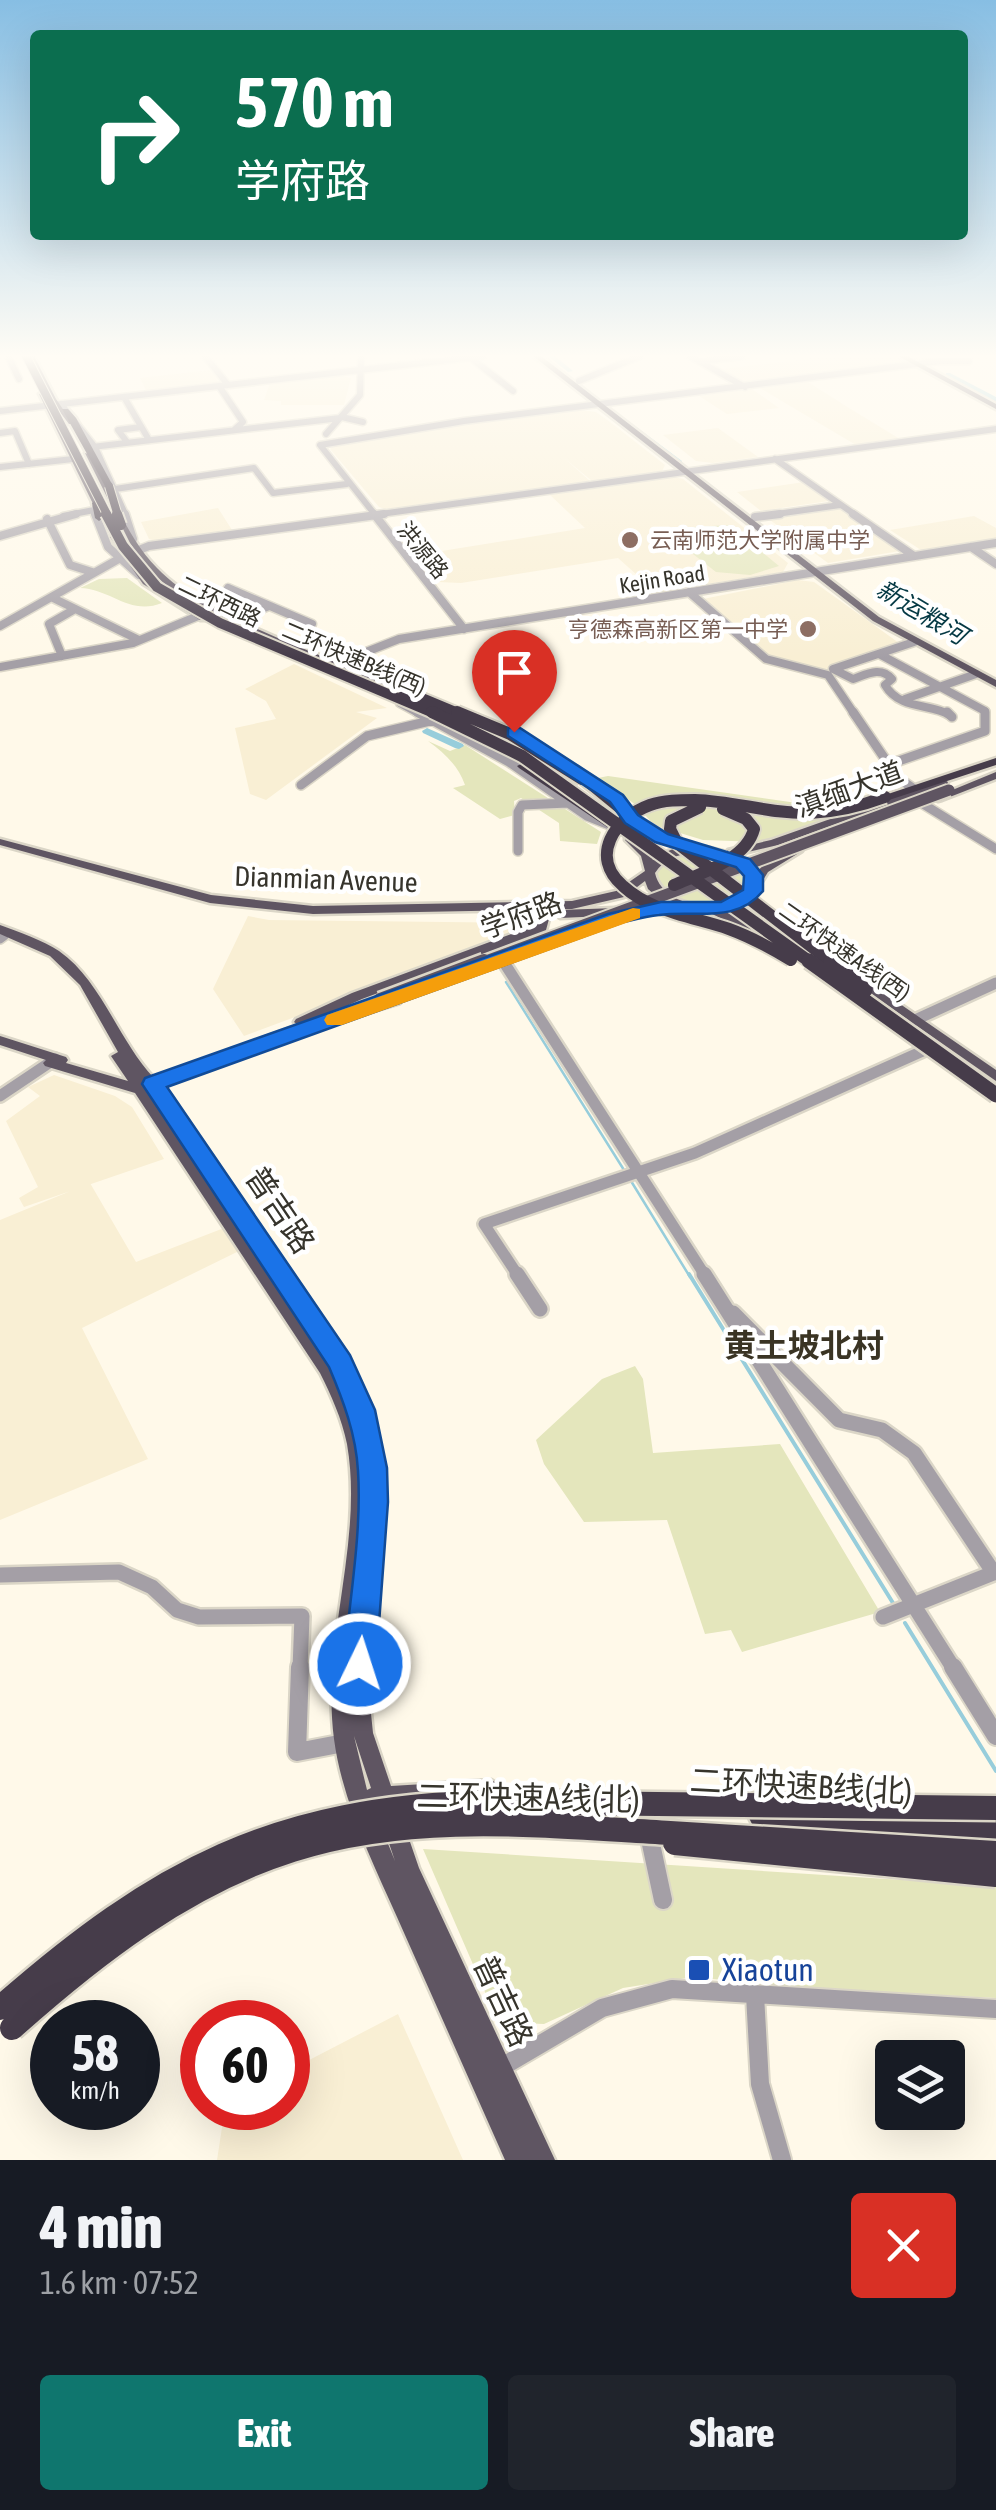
<!DOCTYPE html>
<html lang="en">
<head>
<meta charset="utf-8">
<style>
	:root { --surface:#171b24; --page:#20242c; --text:#f1f3f6; --muted:#9ea1a6; --accent:#0f766e }
	body { margin:0; font-family:"Asap Condensed","Noto Sans SC",sans-serif; background:var(--page); color:var(--text); height:100vh; display:flex; flex-direction:column; font-size:38px; white-space:nowrap }
	* { box-sizing:border-box; margin:0 }
	p { font-size:32px; color:var(--muted) }
	.icon { flex:none; width:55px; height:55px; fill:none; stroke:currentColor; stroke-width:2; stroke-linecap:round; stroke-linejoin:round }
	.map { position:relative; height:2160px; overflow:hidden }
	.details { display:flex; flex-direction:column; background:var(--surface); flex:1 }
	.details>* { flex:none }
	.guide { position:absolute; left:30px; top:30px; width:938px; height:210px; border-radius:10px; box-shadow:0 10px 40px #0002; background:#0b6e4f; color:#fff; overflow:hidden }
	.tools { position:absolute; left:875px; top:2040px; display:grid; gap:20px }
	.tools a { display:grid; place-items:center; width:90px; height:90px; border-radius:10px; background:var(--surface); box-shadow:0 10px 40px #0002; font-size:50px }
	.speed { position:absolute; left:30px; top:2000px; display:flex; gap:20px; font-size:50px; font-weight:700; text-align:center }
	.speed>* { display:grid; place-content:center; width:130px; height:130px; border-radius:50%; background:var(--surface); box-shadow:0 10px 40px #0002; line-height:1 }
	.speed small { font-size:25px; font-weight:400 }
	.speed .limit { border:15px solid #d22; background:#fff; color:#111 }
	.pin { position:absolute; display:grid; place-items:center; width:85px; height:85px; color:#fff; margin:-102px -42px; border-radius:50% 50% 50% 0; rotate:-45deg; box-shadow:0 0 10px #0007 }
	.pin .icon { rotate:45deg }
	.me { position:absolute; width:110px; margin:-55px; rotate:4deg; stroke-linejoin:round; filter:drop-shadow(0 0 8px #0008) }
	.turn { display:flex; align-items:center; gap:35px; height:210px; padding:0 40px; font-size:45px }
	.turn .icon { width:130px; height:130px; stroke-width:2.5 }
	.turn b { display:block; font-size:70px; line-height:85px }
	.round { display:grid; place-items:center; flex:none; width:105px; height:105px; border-radius:10px; background:var(--page) }
	.summary { display:flex; align-items:center; justify-content:space-between; height:170px; padding:0 40px }
	h1 { font-size:60px; font-weight:800; line-height:75px }
	.button { display:flex; gap:20px; margin-top:auto; padding:20px 40px }
	.button a { flex:1; height:115px; border-radius:10px; background:var(--accent); color:#fff; font-size:40px; font-weight:800; line-height:115px; text-align:center }
	.button a+a { background:var(--page); color:var(--text) }
	.map>svg:first-child { display:block }
	.built { fill:#f9efd4 }
	.green { fill:#e4e6bc }
	.lines { fill:none; stroke-linecap:round; stroke-linejoin:round }
	.stream-far1 { stroke:#97cddb; stroke-width:2.5 }
	.stream { stroke:#97cddb; stroke-width:4 }
	.river { fill:#97cddb; fill-rule:evenodd }
	.minor-far5-casing { stroke:#dbd6c7; stroke-width:9 }
	.minor-far4-casing { stroke:#dbd6c7; stroke-width:11 }
	.minor-far3-casing { stroke:#dbd6c7; stroke-width:12 }
	.minor-far2-casing { stroke:#dbd6c7; stroke-width:16 }
	.minor-far1-casing { stroke:#dbd6c7; stroke-width:20 }
	.minor-casing { stroke:#dbd6c7; stroke-width:22 }
	.major-casing { stroke:#dbd6c7; stroke-width:5 }
	.highway-casing { stroke:#dbd6c7; stroke-width:5 }
	.minor-far5 { stroke:#a49fa6; stroke-width:6 }
	.minor-far4 { stroke:#a49fa6; stroke-width:8 }
	.minor-far3 { stroke:#a49fa6; stroke-width:9 }
	.minor-far2 { stroke:#a49fa6; stroke-width:11 }
	.minor-far1 { stroke:#a49fa6; stroke-width:15 }
	.minor { stroke:#a49fa6; stroke-width:18 }
	.major { fill:#5f5562; fill-rule:evenodd }
	.highway { fill:#463c4a; fill-rule:evenodd }
	.major-bridge-far1-casing { stroke:#dbd6c7; stroke-width:15; stroke-linecap:butt }
	.major-bridge-casing { stroke:#dbd6c7; stroke-width:19; stroke-linecap:butt }
	.highway-bridge-far4-casing { stroke:#dbd6c7; stroke-width:10; stroke-linecap:butt }
	.highway-bridge-far3-casing { stroke:#dbd6c7; stroke-width:14; stroke-linecap:butt }
	.highway-bridge-far2-casing { stroke:#dbd6c7; stroke-width:16; stroke-linecap:butt }
	.highway-bridge-far1-casing { stroke:#dbd6c7; stroke-width:20; stroke-linecap:butt }
	.highway-bridge-casing { stroke:#dbd6c7; stroke-width:29; stroke-linecap:butt }
	.major-bridge-far1 { stroke:#5f5562; stroke-width:11 }
	.major-bridge { stroke:#5f5562; stroke-width:14 }
	.highway-bridge-far4 { stroke:#463c4a; stroke-width:8 }
	.highway-bridge-far3 { stroke:#463c4a; stroke-width:10 }
	.highway-bridge-far2 { stroke:#463c4a; stroke-width:12 }
	.highway-bridge-far1 { stroke:#463c4a; stroke-width:15 }
	.highway-bridge { stroke:#463c4a; stroke-width:24 }
	.route { fill:#1a73e8; stroke:#114b97; stroke-width:2.5 }
	.slow { fill:#f59e0b }
	.education-dot { fill:#8d6e63; stroke:#fff; stroke-width:4 }
	.transit-dot { fill:#1a4fb4; stroke:#fff; stroke-width:4 }
	.labels { text-anchor:middle; stroke-width:9; stroke-linejoin:round; paint-order:stroke }
	.far-education-label { font-size:22px; fill:#785e54; stroke:#fff; text-anchor:start }
	.far-street-label { font-size:22px; fill:#36342c; stroke:#fff }
	.far-water-label { font-size:25px; font-style:italic; fill:#053944; stroke:#fff }
	.street-label { font-size:28px; fill:#36342c; stroke:#fff }
	.near-street-label { font-size:32px; fill:#36342c; stroke:#fff }
	.quarter-label { font-size:32px; font-weight:bold; fill:#3a3424; stroke:#fff }
	.near-transit-label { font-size:32px; fill:#164399; stroke:#fff; text-anchor:start }
</style>
</head>
<body>
<div class="map">
<svg width="996" height="2160" viewBox="0 0 996 2160">
	<rect width="100%" height="100%" fill="#fff9e9"/>
	<path class="built" d="M832,356H896L904,361L899,365L752,382L740,380L723,369Z
		M211,370L220,384L147,392L140,378Z
		M340,376L351,378L344,405H281V401L264,400L270,383Z
		M808,382L849,408L900,439L856,445L760,388Z
		M752,389L779,408L727,414L699,396Z
		M580,410L596,412L610,422L665,465L662,471L592,481L563,457L590,481L385,509L379,507L330,449L335,445L433,429Z
		M718,428L758,457L713,463L696,461L663,435Z
		M674,477L683,479L788,563L783,572L656,592L618,558L461,583L439,582L417,555L585,528L550,495Z
		M804,482L829,501L761,511L737,492Z
		M835,507L847,509L906,550L828,563L770,520Z
		M218,508L232,530L156,541L149,539L141,522Z
		M974,516L996,528V538L921,550L890,530Z
		M798,580L814,582L899,643L824,670L784,663L768,657L703,599Z
		M294,664L387,708L356,712L377,718L266,800L250,794L235,728L276,719L266,701L245,689Z
		M248,916L269,920L529,923L534,928L244,1036L213,989Z
		M54,1075L115,1096L132,1107L164,1159L24,1207L19,1198L38,1187L6,1121L40,1096L28,1087Z
		M90,1183L136,1262L224,1228L239,1251L82,1328L148,1459L0,1520V1220Z
		M398,2014L463,2160H217L225,2108H288V2071Z"/>
	<path class="green" d="M729,525L779,566L750,575L716,572L675,540L676,535L693,527Z
		M127,578L162,603C130,616 111,589 80,588L99,579Z
		M428,741L450,751L465,745L601,832L597,844L560,841L559,823L521,798L514,801L515,815L500,819L453,788L465,785C458,765 444,753 428,741Z
		M608,776L818,806L833,817L762,842L703,840L654,825L636,805L598,778Z
		M696,854C720,855 734,860 748,880L744,891C717,915 673,908 655,877C661,859 678,855 696,854Z
		M635,1366L643,1379L653,1453L780,1444L880,1612L742,1652L731,1630L705,1634L667,1520L584,1522L544,1464L536,1440L602,1379Z
		M423,1849L996,1886V1998L801,1988L693,1977L623,1988L544,2024L498,2022Z"/>
	<g class="lines">
		<path class="stream-far1" d="M506,982L624,1170
			M631,1181L690,1277"/>
		<path class="stream" d="M689,1274L893,1603
			M905,1623L996,1771"/>
		<path class="river" d="M548,356H555L573,371L568,372Z
			M946,373H950L996,397V402L946,375Z
			M607,408H611L682,461V465H676L607,410Z
			M427,728L463,744L464,746L459,749L455,748L423,733L422,731Z"/>
		<g class="minor-far5-casing">
			<path id="minor-far5" d="M8,356L19,379
				M205,356L228,385
				M690,356L745,387
				M471,358L513,391
				M702,361L743,356
				M579,381L640,356
				M219,386L243,422L234,430
				M124,397L149,440
				M61,404L95,447L126,516
				M0,411L483,356
				M342,417L363,422
				M0,433L15,431L29,464
				M326,434L360,395L361,356
				M127,442L118,430L141,427
				M92,447L340,418
				M775,459L857,516
				M0,467L73,459
				M115,489L254,468L273,493L347,484
				M95,507V516
				M63,516L94,510
				M366,516L996,429
				M376,516L320,445L464,421L940,361H969
				M762,516L840,505"/>
		</g>
		<g class="minor-far4-casing">
			<path id="minor-far4" d="M95,514L108,547L139,575
				M125,514L133,539
				M374,514L464,629
				M853,514L914,556
				M755,517L780,514
				M47,519L70,565L92,572
				M0,536L76,514
				M971,547L996,564
				M228,588L312,624
				M689,592L766,659L828,675L855,715
				M53,598L139,640
				M234,620L269,606
				M0,626L124,556L149,546L384,514
				M914,642L833,669L853,679C867,674 881,666 892,679L885,685C900,711 933,703 949,715
				M879,654L985,711V715
				M62,656L49,624L75,609
				M338,663L399,639L996,543
				M0,667L133,643L198,616
				M905,699L976,674
				M400,703L422,715"/>
		</g>
		<g class="minor-far3-casing">
			<path id="minor-far3" d="M417,712L509,762L587,816L612,826
				M853,712L898,778L917,791
				M947,712L952,717
				M890,764L985,731V712
				M576,770L622,803L632,819
				M301,785L367,736L434,720
				M923,804L996,849
				M518,851V812L522,805L568,803
				M0,939L4,936
				M502,960L505,964"/>
		</g>
		<g class="minor-far2-casing">
			<path id="minor-far2" d="M503,961L706,1277
				M915,1020L996,983
				M0,1096L55,1059
				M519,1277L484,1224L695,1153L925,1050"/>
		</g>
		<g class="minor-far1-casing">
			<path id="minor-far1" d="M517,1274L540,1309
				M704,1274L954,1669
				M733,1313L839,1420L882,1430L914,1453L994,1573
				M0,1575L119,1572L152,1587L177,1610L199,1617L302,1616L300,1669
				M883,1617L996,1572"/>
		</g>
		<g class="minor-casing">
			<path id="minor" d="M300,1667L297,1752L344,1743
				M953,1667L996,1736
				M651,1844L663,1900
				M755,1995L760,2084L782,2160
				M500,2068L602,2008L672,1989L996,2009"/>
		</g>
		<g class="major-casing">
			<path id="major" d="M28,356H34L56,399L73,424H69L50,399Z
				M533,356H541L879,617L996,680V687L873,621Z
				M898,356H907L996,404V409Z
				M39,394L44,395L106,514L105,516L98,514Z
				M85,453L92,455C111,492 127,538 157,568C185,597 225,615 262,631C313,654 366,673 418,694V698H412L235,626L172,590L150,571L130,543Z
				M111,535H117L149,580L206,616V620H200L143,584L110,537Z
				M996,772V779L942,800L938,801L933,798Z
				M943,779L948,782L947,784L778,845L735,855L747,861L756,874C763,862 786,848 800,849L802,851L768,872L750,901L724,911L770,933L772,936L770,939L766,940L708,912H693L664,903L648,889L645,881L624,897L572,909L313,914L210,903L0,845V839L211,895L313,906L572,901L616,891L645,871L641,856L625,840V836H633L650,853L653,860L663,853L676,848L617,813V809H625L689,847H706L726,852L728,850L771,840ZM692,853C721,855 734,858 749,883C747,888 743,894 739,897C713,914 662,905 655,873C664,859 676,855 692,853Z
				M644,907L650,911L648,914L560,918L554,914L560,910Z
				M530,911L547,916L549,919L546,930L362,999L316,1020L395,996L401,1000L400,1003L305,1032L161,1086L169,1095L347,1358L370,1410L382,1468L369,1694L373,1733L391,1786L491,1780L498,1784L502,1791L498,1798L491,1802L398,1807L419,1868L555,2160H505C469,2079 433,1998 397,1917C372,1861 342,1800 334,1739C321,1640 364,1542 347,1444C342,1419 331,1395 320,1373L135,1093L45,1066L43,1063L46,1060L0,1045V1036L66,1057L68,1060L66,1063L128,1081L111,1056L118,1052L80,985L50,956L0,934V925C17,931 44,941 59,951C101,980 118,1040 154,1078L298,1025L294,1022L296,1019L352,993L536,925L537,921L524,915ZM148,1090L159,1101L334,1366L340,1379L332,1364ZM354,1736L371,1788L367,1790ZM377,1808L395,1861L374,1809Z
				M858,975L996,1070V1081L854,982L852,979Z"/>
		</g>
		<g class="highway-casing">
			<path id="highway" d="M62,409H68L76,418L113,486L112,488L105,486Z
				M96,500L100,503L103,518L99,521L95,518L92,503Z
				M996,758V765L889,800L885,801L879,797Z
				M523,763L527,764L620,826L618,829H610L519,768L517,766Z
				M582,776L636,816V822H628L578,781V777Z
				M760,1804L996,1818V1842L760,1828L752,1824L748,1816L752,1808Z"/>
		</g>
		<use href="#minor-far5" class="minor-far5"/>
		<use href="#minor-far4" class="minor-far4"/>
		<use href="#minor-far3" class="minor-far3"/>
		<use href="#minor-far2" class="minor-far2"/>
		<use href="#minor-far1" class="minor-far1"/>
		<use href="#minor" class="minor"/>
		<use href="#major" class="major"/>
		<use href="#highway" class="highway"/>
		<g class="major-bridge-far1-casing">
			<path id="major-bridge-far1" d="M478,964L949,790"/>
		</g>
		<g class="major-bridge-casing">
			<path id="major-bridge" d="M380,1000L484,961"/>
		</g>
		<g class="highway-bridge-far4-casing">
			<path id="highway-bridge-far4" d="M26,356L108,516
				M109,486L118,516"/>
		</g>
		<g class="highway-bridge-far3-casing">
			<path id="highway-bridge-far3" d="M106,514L123,546L157,587L220,623L438,715
				M117,514L121,525
				M403,690L463,715"/>
		</g>
		<g class="highway-bridge-far2-casing">
			<path id="highway-bridge-far2" d="M432,712L522,756L813,964
				M457,712L510,734L582,779
				M700,807L671,821L670,829L677,843L834,964
				M674,885C701,873 746,860 754,829L746,819L723,809
				M791,960C771,948 751,937 729,929C694,917 651,912 623,886C589,857 614,818 650,805C664,800 680,800 695,800C734,801 771,814 810,813C836,812 861,806 885,797"/>
		</g>
		<g class="highway-bridge-far1-casing">
			<path id="highway-bridge-far1" d="M809,961L996,1095
				M831,961L865,990"/>
		</g>
		<g class="highway-bridge-casing">
			<path id="highway-bridge" d="M675,1843L996,1875
				M0,2008C158,1869 275,1808 488,1802L996,1808
				M12,2028C95,1954 185,1884 292,1850C414,1811 544,1826 670,1833C778,1840 887,1846 996,1853"/>
		</g>
		<use href="#major-bridge-far1" class="major-bridge-far1"/>
		<use href="#major-bridge" class="major-bridge"/>
		<use href="#highway-bridge-far4" class="highway-bridge-far4"/>
		<use href="#highway-bridge-far3" class="highway-bridge-far3"/>
		<use href="#highway-bridge-far2" class="highway-bridge-far2"/>
		<use href="#highway-bridge-far1" class="highway-bridge-far1"/>
		<use href="#highway-bridge" class="highway-bridge"/>
	</g>
	<linearGradient id="sky" x2="0" y2="1"><stop stop-color="#87bee3"/><stop offset="0.54" stop-color="#fffcf5"/><stop offset="1" stop-color="#fffcf5" stop-opacity="0"/></linearGradient>
	<rect width="996" height="659" fill="url(#sky)"/>
	<path class="route" d="M508,728H520L623,795L638,815L668,834L750,859L763,875V891C736,924 696,910 659,915C646,916 633,920 621,923L167,1087L350,1355L375,1410L387,1468L388,1502L376,1664L372,1675L360,1680L348,1675L344,1664C349,1601 362,1534 358,1471C356,1434 343,1400 329,1367L142,1084L145,1078L608,914L661,902H721L743,890L744,876L736,867L655,842L625,823L610,802L508,736Z"/>
	<path class="slow" d="M633,908L640,909V918L342,1025H327L324,1020L327,1015Z"/>
	<g class="education-dot">
		<circle cx="630" cy="540" r="10"/>
		<circle cx="808" cy="629" r="10"/>
	</g>
	<rect class="transit-dot" x="687" y="1958" width="24" height="24" rx="5"/>
	<g class="labels">
		<g class="far-education-label">
			<text x="650" y="548">云南师范大学附属中学</text>
			<text x="788" y="637" text-anchor="end">亨德森高新区第一中学</text>
		</g>
		<g class="far-street-label">
			<text transform="translate(423 550) rotate(51)" y="8">洪源路</text>
			<text transform="translate(662 579) rotate(-9)" y="8">Kejin Road</text>
			<text transform="translate(220 601) rotate(26)" y="8">二环西路</text>
			<text transform="translate(354 658) rotate(23)" y="8">二环快速B线(西)</text>
			<text transform="translate(845 951) rotate(35)" y="8">二环快速A线(西)</text>
		</g>
		<g class="far-water-label">
			<text transform="translate(922 612) rotate(31)" y="9">新运粮河</text>
		</g>
		<g class="street-label">
			<text transform="translate(849 789) rotate(-20)" y="10">滇缅大道</text>
			<text transform="translate(326 879) rotate(2)" y="10">Dianmian Avenue</text>
			<text transform="translate(521 915) rotate(-20)" y="10">学府路</text>
		</g>
		<g class="near-street-label">
			<text transform="translate(280 1210) rotate(56)" y="11">普吉路</text>
			<text transform="translate(801 1786) rotate(3)" y="11">二环快速B线(北)</text>
			<text transform="translate(528 1798) rotate(1)" y="11">二环快速A线(北)</text>
			<text transform="translate(503 2001) rotate(65)" y="11">普吉路</text>
		</g>
		<g class="quarter-label">
			<text x="804" y="1357">黄土坡北村</text>
		</g>
		<g class="near-transit-label">
			<text x="722" y="1981">Xiaotun</text>
		</g>
	</g>
</svg>
<div class="tools">
<a><svg class="icon" aria-label="layers" viewBox="0 0 24 24"><path d="M12 4l9 5-9 5-9-5zM3 14l9 5 9-5"/></svg></a>
</div>
<div class="speed"><div>58<small>km/h</small></div><div class="limit">60</div></div>
<div class="pin" style="left:514px;top:732px;background:#d93025"><svg class="icon" aria-label="arrive" viewBox="0 0 24 24"><path d="M6 21V4h12l-3 4 3 4H6"/></svg></div>
<svg class="me" style="left:360px;top:1664px" viewBox="-20 -20 40 40"><circle r="17" fill="#1a73e8" stroke="#fff" stroke-width="3"/><path d="M0-11L8 9 0 5-8 9z" fill="#fff"/></svg>
<div class="guide">
<div class="turn"><svg class="icon" aria-label="right" viewBox="0 0 24 24"><path d="M7 20v-9h11M14 6l5 5-5 5"/></svg><div><b>570 m</b>学府路</div></div>
</div>
</div>
<section class="details">
<div class="summary"><div><h1>4 min</h1><p>1.6 km · 07:52</p></div><a class="round" style="background:#d93025;color:#fff"><svg class="icon" aria-label="close" viewBox="0 0 24 24"><path d="M6 6l12 12M18 6L6 18"/></svg></a></div>
<div class="button"><a>Exit</a><a>Share</a></div>
</section>
</body>
</html>
